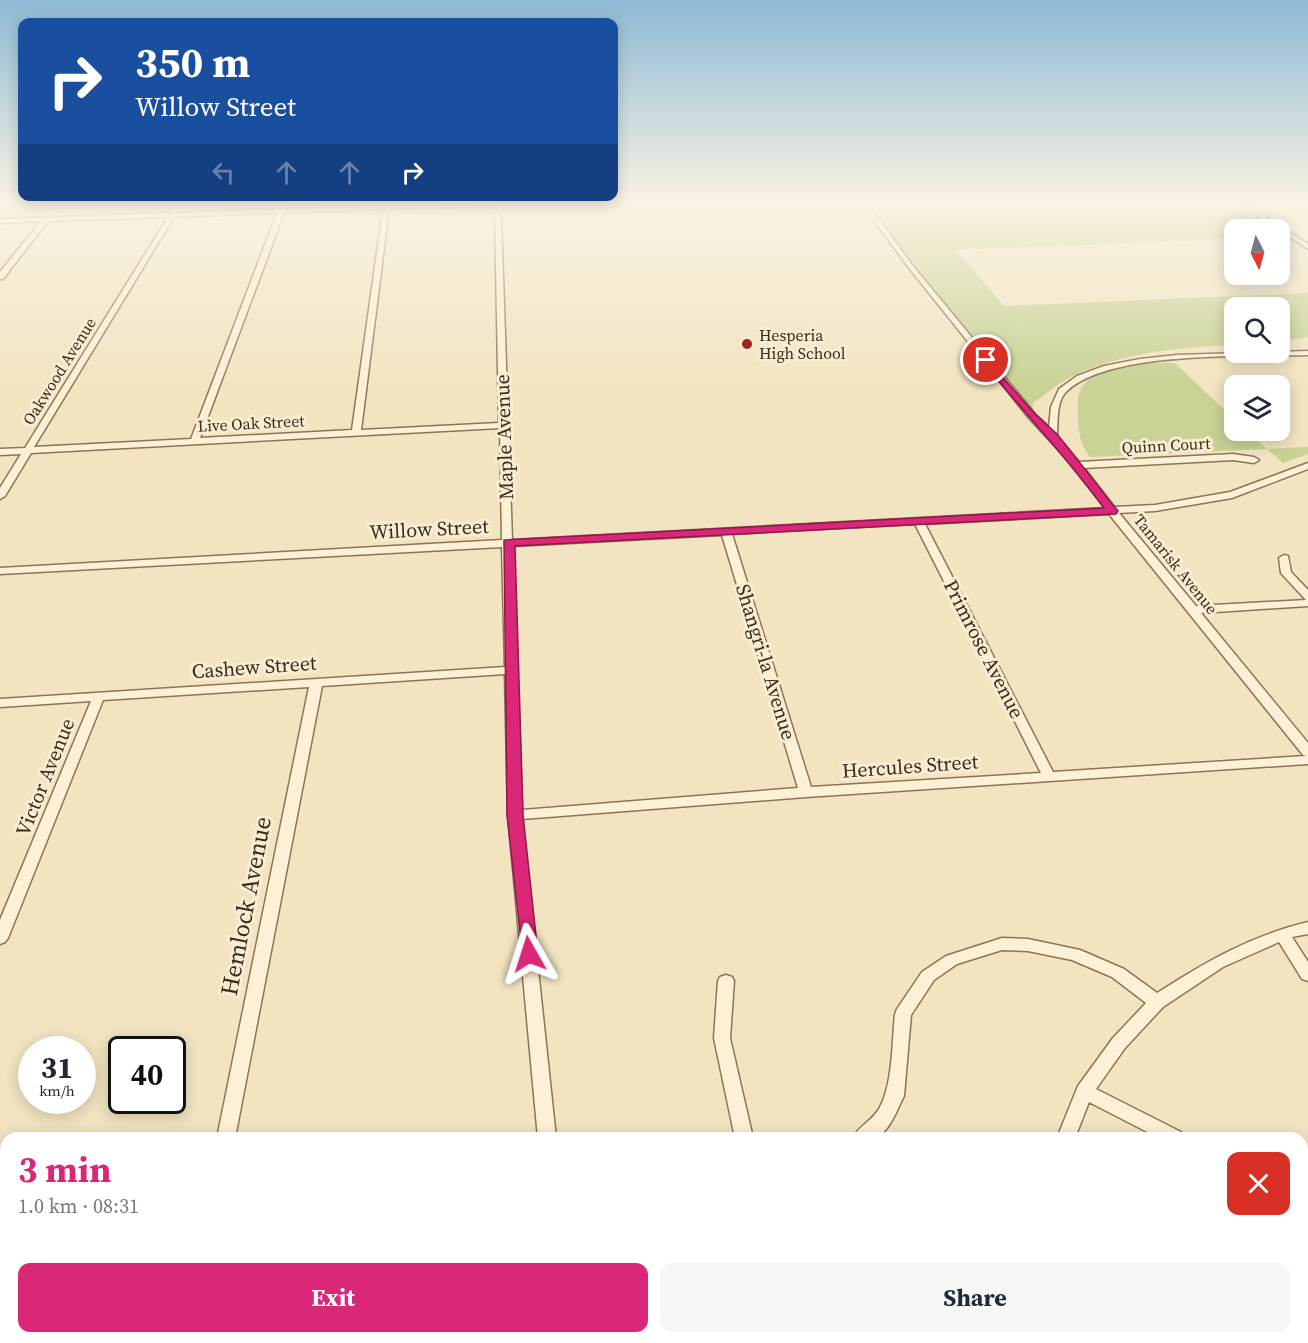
<!DOCTYPE html>
<html lang="en">
<head>
<meta charset="utf-8">
<style>
	:root { --surface:#fff; --page:#f6f6f7; --text:#1f2937; --muted:#747a83; --accent:#db2777 }
	body { margin:0; font-family:"Source Serif 4",serif; background:var(--page); color:var(--text); height:100vh; display:flex; flex-direction:column; font-size:22px; white-space:nowrap }
	* { box-sizing:border-box; margin:0 }
	p { font-size:20px; color:var(--muted) }
	.icon { flex:none; width:33px; height:33px; fill:none; stroke:currentColor; stroke-width:2; stroke-linecap:round; stroke-linejoin:round }
	.map { position:relative; flex:1; overflow:hidden }
	.panel { position:absolute; left:0px; top:1132px; width:1308px; height:212px; display:flex; flex-direction:column; background:var(--surface); border-radius:18px 18px 0 0; box-shadow:0 3px 15px #0003 }
	.panel>* { flex:none }
	.top-card { position:absolute; left:18px; top:18px; width:600px; height:183px; border-radius:12px; box-shadow:0 3px 15px #0003; background:#1a4fa0; color:#fff; overflow:hidden }
	.needle { width:39px; rotate:174deg }
	.fabs { position:absolute; left:1224px; top:219px; display:grid; gap:12px }
	.fabs a { display:grid; place-items:center; width:66px; height:66px; border-radius:12px; background:var(--surface); box-shadow:0 3px 15px #0003; font-size:30px }
	.speed { position:absolute; left:18px; top:1036px; display:flex; gap:12px; font-size:30px; font-weight:700; text-align:center }
	.speed>* { display:grid; place-content:center; width:78px; height:78px; border-radius:50%; background:var(--surface); box-shadow:0 3px 15px #0003; line-height:1 }
	.speed small { font-size:15px; font-weight:400 }
	.speed .limit { border:3px solid #111; border-radius:9px; background:#fff; color:#111 }
	.pin { position:absolute; display:grid; place-items:center; width:51px; height:51px; color:#fff; margin:-26px; border:3px solid #fff; border-radius:50%; box-shadow:0 2px 6px #0007 }
	.me { position:absolute; width:66px; margin:-33px; rotate:354deg; stroke-linejoin:round; filter:drop-shadow(0 0 4px #0008) }
	.turn { display:flex; align-items:center; gap:21px; height:126px; padding:0 18px; font-size:27px }
	.turn .icon { width:78px; height:78px; stroke-width:2.5 }
	.turn b { display:block; font-size:42px; line-height:51px }
	.lanes { display:flex; align-items:center; height:57px; padding:0 18px; background:#0003; justify-content:center; gap:30px; direction:ltr }
	.lanes .off { opacity:.35 }
	.round { display:grid; place-items:center; flex:none; width:63px; height:63px; border-radius:12px; background:var(--page) }
	.summary { display:flex; align-items:center; justify-content:space-between; height:102px; padding:0 18px }
	h1 { font-size:36px; font-weight:700; line-height:45px; color:var(--accent) }
	.cta { display:flex; gap:12px; margin-top:auto; padding:12px 18px }
	.cta a { flex:1; height:69px; border-radius:12px; background:var(--accent); color:#fff; font-size:24px; font-weight:700; line-height:69px; text-align:center }
	.cta a+a { background:var(--page); color:var(--text) }
	.map>svg:first-child { display:block }
	.green { fill:#c9d194 }
	.lines { fill:none; stroke-linecap:round; stroke-linejoin:round }
	.minor-casing { stroke:#8d7457; stroke-width:3 }
	.minor { fill:#fcf0d5; fill-rule:evenodd }
	.route { fill:#db2777; stroke:#8e194d; stroke-width:1.5 }
	.poi-dot { fill:#a12221; stroke:#f8edd1; stroke-width:2 }
	.labels { text-anchor:middle; stroke-width:6; stroke-linejoin:round; paint-order:stroke }
	.far-poi-label { font-size:16px; fill:#3b2c1c; stroke:#f8edd1; text-anchor:start }
	.far-street-label { font-size:16px; fill:#3b2c1c; stroke:#f8edd1 }
	.street-label { font-size:20px; fill:#3b2c1c; stroke:#f8edd1 }
	.near-street-label { font-size:24px; fill:#3b2c1c; stroke:#f8edd1 }
</style>
</head>
<body>
<div class="map">
<svg width="1308" height="1343" viewBox="0 0 1308 1343">
	<rect width="100%" height="100%" fill="#f2e4c1"/>
	<path class="green" d="M869,200H1222L1267,229L1234,230V239L956,250L1004,306L1308,293V337L1280,341V308H1234V345C1180,347 1116,353 1067,379C1055,385 1044,396 1033,403V415L878,218Z
		M1149,363H1175L1234,419V430L1247,431L1267,449L1308,447V454L1283,463L1267,449L1091,457C1083,451 1078,432 1078,422C1078,414 1077,403 1079,394C1086,368 1128,366 1149,363Z"/>
	<g class="lines">
		<g class="minor-casing">
			<path id="minor" d="M178,200H184L176,213L505,200L501,216L512,540L1105,508L1066,458L1029,418L909,268L859,200H865L913,266L1035,414L1049,427L1051,407L1059,389L1077,376L1104,366L1140,359L1177,355L1308,351V355C1250,357 1108,350 1066,392C1056,402 1058,423 1057,436L1079,462L1233,454L1254,457L1259,460L1254,463L1233,460L1084,468L1114,507L1155,505L1230,492L1308,463V469L1232,498L1155,511L1119,513L1196,606L1306,600L1281,573L1279,558L1284,555L1288,556L1291,572L1308,590V606L1201,613L1308,743V764L806,797L522,819L556,1138H538L508,815L505,674L322,686L235,1138H217L309,687L103,700L8,938L5,942L0,944V920L91,701L0,707V699L505,667L502,547L0,574V568L502,540L500,428L31,453L5,496L0,499V488L21,454L0,455V449L25,448L168,217L48,221L3,279H0V272L41,221L0,223V219L170,213ZM498,205L495,216L499,423L361,430L389,209ZM383,209L352,430L200,438L284,213ZM277,213L191,439L34,447L174,217ZM1109,514L1303,755L1306,756L1053,772L925,524ZM915,524L1041,773L811,787L732,534ZM722,535L798,788L522,810L513,546Z
				M1234,200H1308L1306,202L1247,204L1308,244V249Z
				M1308,922V934L1292,937L1308,962V981L1302,979L1279,942L1223,967L1163,1007L1125,1048L1096,1089L1181,1132L1184,1138H1159L1089,1102L1075,1138H1057L1078,1086L1113,1038L1146,1003L1112,977L1072,960L1028,951L1002,950L957,964L934,980L911,1015L904,1096C897,1109 889,1135 873,1138C867,1140 859,1138 853,1138C857,1127 873,1121 880,1107C893,1083 892,1042 895,1014L897,1009L922,972L946,956L1002,938L1028,939L1080,950L1124,969L1157,993C1207,961 1250,936 1308,922Z
				M726,975L732,977L734,981L730,1038L753,1138H735L714,1038L718,981L720,977Z
				M177,1338H197L196,1343H176Z
				M548,1338H568V1343H548Z
				M772,1338H792L793,1343H773Z
				M1029,1338H1049V1343H1029Z"/>
		</g>
		<use href="#minor" class="minor"/>
	</g>
	<linearGradient id="sky" x2="0" y2="1"><stop stop-color="#8dbad6"/><stop offset="0.52" stop-color="#f9f3e3"/><stop offset="1" stop-color="#f9f3e3" stop-opacity="0"/></linearGradient>
	<rect width="1308" height="388" fill="url(#sky)"/>
	<path class="route" d="M986,358L1035,414L1057,434L1118,511L1116,514L515,546L523,815L538,954L535,959H523L507,815L504,540L1104,508C1067,457 1023,412 983,362L982,360Z"/>
	<circle class="poi-dot" cx="747" cy="344" r="6"/>
	<g class="labels">
		<g class="far-poi-label">
			<text x="759" y="341">Hesperia<tspan x="759" dy="18">High School</tspan></text>
		</g>
		<g class="far-street-label">
			<text transform="translate(59 371) rotate(-58)" y="6">Oakwood Avenue</text>
			<text transform="translate(251 423) rotate(-3)" y="6">Live Oak Street</text>
			<text transform="translate(1166 445) rotate(-3)" y="6">Quinn Court</text>
			<text transform="translate(1176 564) rotate(51)" y="6">Tamarisk Avenue</text>
		</g>
		<g class="street-label">
			<text transform="translate(504 437) rotate(-92)" y="7">Maple Avenue</text>
			<text transform="translate(429 529) rotate(-3)" y="7">Willow Street</text>
			<text transform="translate(984 649) rotate(63)" y="7">Primrose Avenue</text>
			<text transform="translate(766 662) rotate(73)" y="7">Shangri-la Avenue</text>
			<text transform="translate(254 667) rotate(-4)" y="7">Cashew Street</text>
			<text transform="translate(910 766) rotate(-4)" y="7">Hercules Street</text>
			<text transform="translate(45 777) rotate(-68)" y="7">Victor Avenue</text>
		</g>
		<g class="near-street-label">
			<text transform="translate(246 906) rotate(-79)" y="8">Hemlock Avenue</text>
		</g>
	</g>
</svg>
<div class="fabs">
<a><svg class="needle" viewBox="-14 -14 28 28"><path d="M0-13l5 13h-10z" fill="#e53935"/><path d="M0 13l5-13h-10z" fill="#747a83"/></svg></a>
<a><svg class="icon" aria-label="search" viewBox="0 0 24 24"><circle cx="10" cy="10" r="6"/><path d="M15 15l6 6"/></svg></a>
<a><svg class="icon" aria-label="layers" viewBox="0 0 24 24"><path d="M12 4l9 5-9 5-9-5zM3 14l9 5 9-5"/></svg></a>
</div>
<div class="speed"><div>31<small>km/h</small></div><div class="limit">40</div></div>
<div class="pin" style="left:986px;top:360px;background:#d93025"><svg class="icon" aria-label="arrive" viewBox="0 0 24 24"><path d="M6 21V4h12l-3 4 3 4H6"/></svg></div>
<svg class="me" style="left:529px;top:954px" viewBox="-20 -20 40 40"><path d="M0-17L14 15 0 8-14 15z" fill="#db2777" stroke="#fff" stroke-width="4"/></svg>
<div class="top-card">
<div class="turn"><svg class="icon" aria-label="right" viewBox="0 0 24 24"><path d="M7 20v-9h11M14 6l5 5-5 5"/></svg><div><b>350 m</b>Willow Street</div></div>
<div class="lanes"><svg class="icon off" aria-label="left" viewBox="0 0 24 24"><path d="M17 20v-9H6M10 6l-5 5 5 5"/></svg><svg class="icon off" aria-label="ahead" viewBox="0 0 24 24"><path d="M12 20V5M6 11l6-6 6 6"/></svg><svg class="icon off" aria-label="ahead" viewBox="0 0 24 24"><path d="M12 20V5M6 11l6-6 6 6"/></svg><svg class="icon" aria-label="right" viewBox="0 0 24 24"><path d="M7 20v-9h11M14 6l5 5-5 5"/></svg></div>
</div>
<section class="panel">
<div class="summary"><div><h1>3 min</h1><p>1.0 km · 08:31</p></div><a class="round" style="background:#d93025;color:#fff"><svg class="icon" aria-label="close" viewBox="0 0 24 24"><path d="M6 6l12 12M18 6L6 18"/></svg></a></div>
<div class="cta"><a>Exit</a><a>Share</a></div>
</section>
</div>
</body>
</html>
